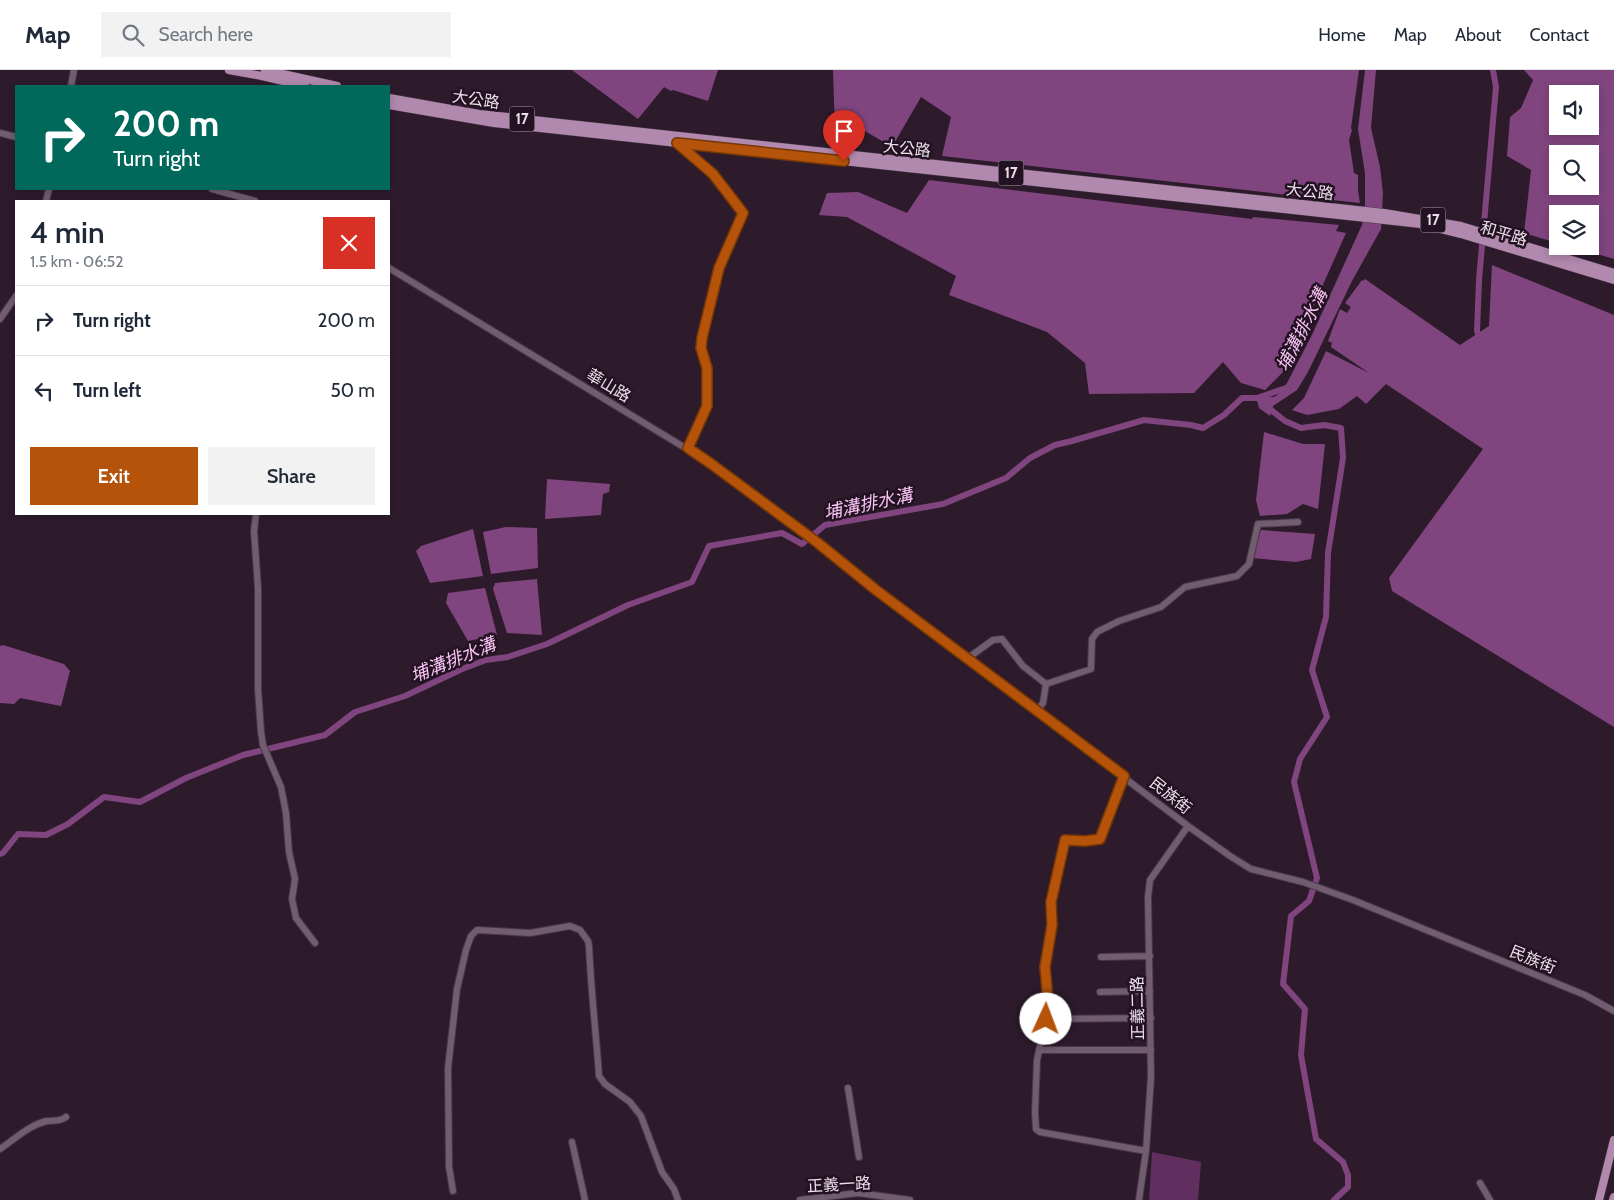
<!DOCTYPE html>
<html lang="en">
<head>
<meta charset="utf-8">
<style>
	:root { --surface:#fff; --page:#f2f2f3; --text:#1f2937; --muted:#747a83; --line:#e0e1e3; --accent:#b45309 }
	body { margin:0; font-family:Cabin,"Noto Sans TC",sans-serif; background:var(--page); color:var(--text); height:100vh; display:flex; flex-direction:column; font-size:19px; white-space:nowrap }
	* { box-sizing:border-box; margin:0 }
	p { font-size:16px; color:var(--muted) }
	.icon { flex:none; width:28px; height:28px; fill:none; stroke:currentColor; stroke-width:2; stroke-linecap:round; stroke-linejoin:round }
	.map { position:relative; flex:1; overflow:hidden }
	.side { position:absolute; left:15px; top:130px; width:375px; height:315px; display:flex; flex-direction:column; background:var(--surface); border-radius:0px; box-shadow:0 2px 8px #0003 }
	.side>* { flex:none }
	.top-card { position:absolute; left:15px; top:15px; width:375px; height:105px; border-radius:0px; box-shadow:0 2px 8px #0003; background:#00695c; color:#fff; overflow:hidden }
	.fabs { position:absolute; left:1549px; top:15px; display:grid; gap:10px }
	.fabs a { display:grid; place-items:center; width:50px; height:50px; border-radius:0px; background:var(--surface); box-shadow:0 2px 8px #0003; font-size:25px }
	.pin { position:absolute; display:grid; place-items:center; width:42px; height:42px; color:#fff; margin:-51px -21px; border-radius:50% 50% 50% 0; rotate:-45deg; box-shadow:0 0 5px #0007 }
	.pin .icon { rotate:45deg }
	.me { position:absolute; width:55px; margin:-28px; rotate:2deg; stroke-linejoin:round; filter:drop-shadow(0 0 4px #0008) }
	.turn { display:flex; align-items:center; gap:18px; height:105px; padding:0 15px; font-size:22px }
	.turn .icon { width:65px; height:65px; stroke-width:2.5 }
	.turn b { display:block; font-size:35px; line-height:42px }
	.round { display:grid; place-items:center; flex:none; width:52px; height:52px; border-radius:0px; background:var(--page) }
	.summary { display:flex; align-items:center; justify-content:space-between; height:85px; padding:0 15px }
	h1 { font-size:30px; font-weight:600; line-height:38px }
	.primary-button { display:flex; gap:10px; margin-top:auto; padding:10px 15px }
	.primary-button a { flex:1; height:58px; border-radius:0px; background:var(--accent); color:#fff; font-size:20px; font-weight:600; line-height:58px; text-align:center }
	.primary-button a+a { background:var(--page); color:var(--text) }
	ul { padding:0; list-style:none }
	li { display:flex; align-items:center; gap:15px; height:70px; padding:0 15px; border-top:1px solid var(--line) }
	li div { flex:1 }
	li b { display:block; font-size:19px }
	li em { font-style:normal }
	header { display:flex; align-items:center; gap:30px; box-sizing:border-box; height:70px; padding:0 25px; background:var(--surface); border-bottom:1px solid var(--line) }
	header strong { font-size:24px }
	nav { display:flex; gap:28px; margin-inline-start:auto; font-size:18px }
	.search { width:350px; height:45px; background:var(--page); display:flex; align-items:center; gap:12px; box-sizing:border-box; padding:0 18px; border-radius:0px; color:var(--muted); font-size:19px }
	.map>svg:first-child { display:block }
	.green { fill:#602e5f }
	.water { fill:#80457e; fill-rule:evenodd }
	.lines { fill:none; stroke-linecap:round; stroke-linejoin:round }
	.canal { stroke:#80457e; stroke-width:6 }
	.minor-casing { stroke:#483947; stroke-width:8 }
	.major-casing { stroke:#483947; stroke-width:9 }
	.minor { stroke:#715c70; stroke-width:6 }
	.major { stroke:#b188ae; stroke-width:8 }
	.route-casing { stroke:#753606; stroke-width:12 }
	.route { stroke:#b45309; stroke-width:9 }
	.labels { text-anchor:middle; stroke-width:5; stroke-linejoin:round; paint-order:stroke }
	.shield { fill:#231222; stroke:#afa2ae; stroke-width:1 }
	.shield-label { font-size:15px; font-weight:bold; fill:#ebdfea }
	.street-label { font-size:16px; fill:#ebdfea; stroke:#231222 }
	.water-label { font-size:18px; font-style:italic; fill:#f6c3f3; stroke:#231222 }
</style>
</head>
<body>
<header>
<strong>Map</strong>
<div class="search"><svg class="icon" aria-label="search" viewBox="0 0 24 24"><circle cx="10" cy="10" r="6"/><path d="M15 15l6 6"/></svg>Search here</div>
<nav><a>Home</a><a>Map</a><a>About</a><a>Contact</a></nav>
</header>
<div class="map">
<svg width="1614" height="1130" viewBox="0 0 1614 1130">
	<rect width="100%" height="100%" fill="#2d1b2c"/>
	<path class="green" d="M1152,1082L1201,1092L1198,1130H1149Z"/>
	<path class="water" d="M572,0H718L708,31L673,20L671,21L664,17L638,49Z
		M833,0H1359L1351,58L1352,60L1349,70L1354,103L1358,105V121L1360,133L942,86L951,47L921,27L892,77L865,61L835,62Z
		M1365,0H1376L1371,58L1380,97L1383,123L1381,159L1352,211L1308,302L1297,320L1273,336L1270,346L1259,338L1256,327L1260,326L1274,327L1280,323L1287,313L1312,265L1362,155L1365,142V103L1358,59Z
		M1524,0H1614V189L1570,176H1590V144H1558L1557,173L1524,163L1531,100L1507,86L1510,47L1521,38L1533,10ZM1558,24H1590V56H1558ZM1558,84H1590V116H1558Z
		M929,110L1252,149L1253,147L1339,155L1336,161L1346,163L1285,300L1265,320L1241,313L1223,292L1194,323L1089,324L1085,293L1047,262L949,225L956,206L847,147L819,145L827,123L858,122L907,143Z
		M1492,195L1614,245V657L1392,521L1389,508L1483,379L1386,314L1366,334L1357,326L1339,339L1307,345L1292,340L1304,328L1326,281L1369,303L1331,277L1332,273L1328,271L1340,239L1347,243L1351,237L1345,233L1362,210L1363,211L1365,209L1460,275L1489,256Z
		M1264,362L1303,374H1325L1318,439L1303,434L1287,444L1260,446L1256,430Z
		M547,409L610,414L609,422L603,424L601,445L545,449Z
		M506,457L537,458L538,498L491,504L483,462Z
		M473,459L483,506L430,513L416,481L421,476Z
		M1261,460L1315,464L1311,489L1296,492L1252,488Z
		M537,509L542,565L507,563L493,519L495,513Z
		M485,518L497,565L468,571L446,533L448,523Z
		M3,575L64,594L70,601L61,636L20,628L14,634L0,633V576Z"/>
	<g class="lines">
		<path class="canal" d="M1481,270L1477,261L1479,210L1496,17L1493,0
			M1266,336L1285,351L1301,358L1324,355L1341,358L1343,388L1328,483L1326,547L1312,600L1327,647L1300,689L1294,712L1317,808L1309,831L1291,846L1283,914L1305,939L1301,985L1316,1069L1343,1092L1348,1105V1117L1334,1130
			M0,784L3,783L18,764L46,765L68,754L104,727L140,732L186,708L243,685L325,665L355,642L405,626L462,599L486,590L508,587L547,574L628,535L692,512L709,476L782,463L802,474L825,455L943,434L1006,408L1030,388L1055,375L1072,371L1144,350L1191,355L1203,358L1224,345L1242,328H1257L1289,317"/>
		<g class="minor-casing">
			<path id="minor" d="M71,16L74,0
				M0,63L16,67
				M677,73L713,104L743,143L719,198L703,268L701,278L707,298V335L688,378
				M212,119L255,131
				M46,131L49,119
				M389,198L710,393L818,473L876,520L1188,756L1230,786L1251,799L1303,812L1353,830L1585,925L1614,941
				M0,249L16,226
				M256,444L254,461L258,518V619L261,662L263,675L281,717L286,743L289,782L295,809L292,829L296,848L315,873
				M968,588L993,570L1002,569L1023,596L1046,614
				M1037,641L1043,633L1046,614L1091,599L1092,569L1097,562L1119,551L1161,537L1185,517L1237,506L1249,494L1258,454L1298,452
				M1124,706L1100,769L1085,771L1065,770L1051,832L1052,855L1045,897L1048,931L1046,949L1037,990L1035,1042L1036,1059L1040,1062L1146,1081
				M1101,887L1150,886
				M1100,922L1150,921
				M1046,949L1151,948
				M1039,980H1151
				M848,1018L859,1087
				M572,1072L585,1130
				M0,1079C15,1069 29,1055 47,1051C54,1050 60,1052 66,1047
				M1480,1113L1490,1130
				M453,1121L449,1097L448,998L457,919L466,880L471,866L477,860L530,863L570,856L580,860L588,871L589,876C591,920 596,963 599,1006L605,1014L630,1032L641,1046L662,1102L674,1119L678,1130
				M800,1130L858,1123L910,1130
				M1139,1130L1146,1081L1151,1007L1148,827L1150,810L1188,756"/>
		</g>
		<g class="major-casing">
			<path id="major" d="M229,0L262,6L305,16
				M265,0L337,16
				M389,28L479,44L1384,143L1461,156L1614,203
				M389,35L494,53L1421,154L1461,164L1614,210
				M1599,1130L1614,1070
				M1613,1130L1614,1127"/>
		</g>
		<use href="#minor" class="minor"/>
		<use href="#major" class="major"/>
	</g>
	<g class="lines">
		<g class="route-casing">
			<path id="route" d="M844,91L677,73L713,104L743,143L719,198L702,268L701,278L707,298V336L688,378L710,393L818,473L876,520L1124,706L1100,769L1085,771L1065,770L1051,832L1052,855L1045,897L1048,931L1046,949"/>
		</g>
		<use href="#route" class="route"/>
	</g>
	<g class="labels">
		<g class="shield">
			<rect x="509.5" y="36.5" width="25" height="25" rx="4"/>
			<rect x="998.5" y="90.5" width="25" height="25" rx="4"/>
			<rect x="1420.5" y="137.5" width="25" height="25" rx="4"/>
		</g>
		<g class="shield-label">
			<text x="522" y="54">17</text>
			<text x="1011" y="108">17</text>
			<text x="1433" y="155">17</text>
		</g>
		<g class="street-label">
			<text transform="translate(476 29) rotate(8)" y="6">大公路</text>
			<text transform="translate(907 78) rotate(6)" y="6">大公路</text>
			<text transform="translate(1310 121) rotate(6)" y="6">大公路</text>
			<text transform="translate(1504 163) rotate(17)" y="6">和平路</text>
			<text transform="translate(609 315) rotate(31)" y="6">華山路</text>
			<text transform="translate(1171 725) rotate(38)" y="6">民族街</text>
			<text transform="translate(1533 889) rotate(22)" y="6">民族街</text>
			<text transform="translate(1137 938) rotate(-91)" y="6">正義二路</text>
			<text transform="translate(839 1114) rotate(-3)" y="6">正義一路</text>
		</g>
		<g class="water-label">
			<text transform="translate(1302 260) rotate(-63)" y="6">埔溝排水溝</text>
			<text transform="translate(868 434) rotate(-12)" y="6">埔溝排水溝</text>
			<text transform="translate(453 590) rotate(-22)" y="6">埔溝排水溝</text>
		</g>
	</g>
</svg>
<div class="fabs">
<a><svg class="icon" aria-label="sound" viewBox="0 0 24 24"><path d="M4 9h4l5-4v14l-5-4H4zM17 9q2 3 0 6"/></svg></a>
<a><svg class="icon" aria-label="search" viewBox="0 0 24 24"><circle cx="10" cy="10" r="6"/><path d="M15 15l6 6"/></svg></a>
<a><svg class="icon" aria-label="layers" viewBox="0 0 24 24"><path d="M12 4l9 5-9 5-9-5zM3 14l9 5 9-5"/></svg></a>
</div>
<div class="pin" style="left:844px;top:91px;background:#d93025"><svg class="icon" aria-label="arrive" viewBox="0 0 24 24"><path d="M6 21V4h12l-3 4 3 4H6"/></svg></div>
<svg class="me" style="left:1046px;top:949px" viewBox="-20 -20 40 40"><circle r="19" fill="#fff"/><path d="M0-13L10 11 0 6-10 11z" fill="#b45309"/></svg>
<div class="top-card">
<div class="turn"><svg class="icon" aria-label="right" viewBox="0 0 24 24"><path d="M7 20v-9h11M14 6l5 5-5 5"/></svg><div><b>200 m</b>Turn right</div></div>
</div>
<section class="side">
<div class="summary"><div><h1>4 min</h1><p>1.5 km · 06:52</p></div><a class="round" style="background:#d93025;color:#fff"><svg class="icon" aria-label="close" viewBox="0 0 24 24"><path d="M6 6l12 12M18 6L6 18"/></svg></a></div>
<ul>
<li><svg class="icon" aria-label="right" viewBox="0 0 24 24"><path d="M7 20v-9h11M14 6l5 5-5 5"/></svg><div><b>Turn right</b></div><em>200 m</em></li>
<li><svg class="icon" aria-label="left" viewBox="0 0 24 24"><path d="M17 20v-9H6M10 6l-5 5 5 5"/></svg><div><b>Turn left</b></div><em>50 m</em></li>
</ul>
<div class="primary-button"><a>Exit</a><a>Share</a></div>
</section>
</div>
</body>
</html>
